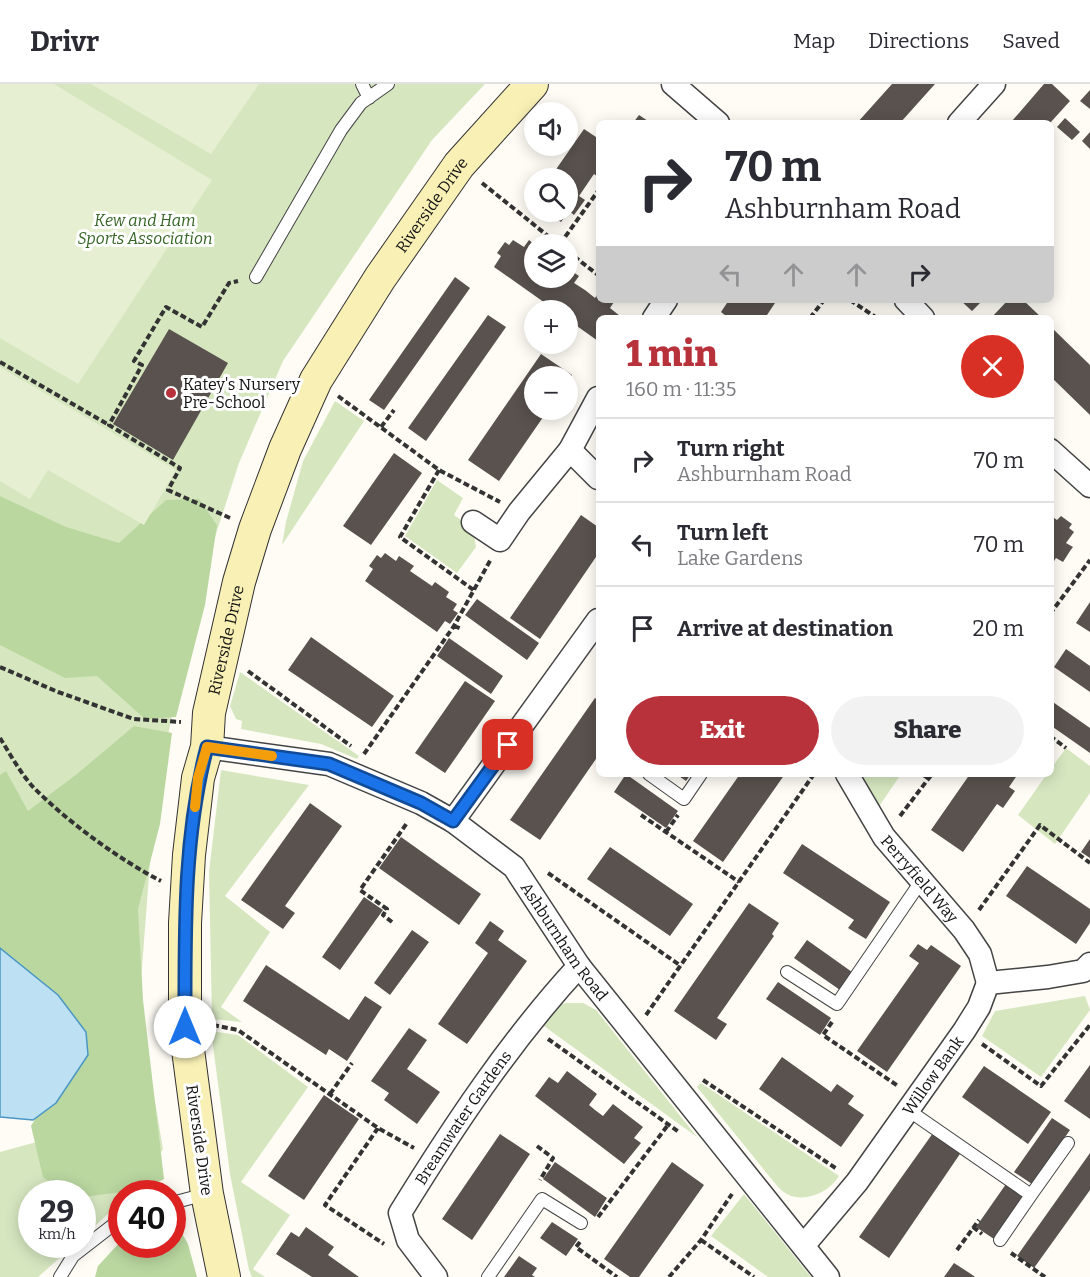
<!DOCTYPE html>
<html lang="en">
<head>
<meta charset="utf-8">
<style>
	:root { --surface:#fff; --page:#f2f2f3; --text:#2b2b33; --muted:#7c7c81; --line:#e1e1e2; --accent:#b8323c }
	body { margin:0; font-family:Bitter,serif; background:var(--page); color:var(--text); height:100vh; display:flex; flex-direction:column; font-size:22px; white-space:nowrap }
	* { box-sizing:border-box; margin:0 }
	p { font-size:20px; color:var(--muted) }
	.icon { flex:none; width:33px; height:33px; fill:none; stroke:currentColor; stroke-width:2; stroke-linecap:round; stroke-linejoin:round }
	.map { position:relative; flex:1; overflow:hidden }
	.drawer { position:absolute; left:596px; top:231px; width:458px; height:462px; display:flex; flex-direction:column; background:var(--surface); border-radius:9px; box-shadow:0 3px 15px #0003 }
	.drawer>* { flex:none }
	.banner { position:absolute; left:596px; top:36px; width:458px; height:183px; border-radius:9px; box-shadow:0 3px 15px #0003; background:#fff; color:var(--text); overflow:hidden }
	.tools { position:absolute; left:524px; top:18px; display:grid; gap:12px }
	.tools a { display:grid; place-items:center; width:54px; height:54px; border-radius:50%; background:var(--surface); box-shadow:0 3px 15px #0003; font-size:30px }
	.speed { position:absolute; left:18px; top:1096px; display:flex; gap:12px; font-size:30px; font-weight:700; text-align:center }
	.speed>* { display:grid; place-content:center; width:78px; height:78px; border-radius:50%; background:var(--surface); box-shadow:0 3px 15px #0003; line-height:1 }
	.speed small { font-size:15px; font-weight:400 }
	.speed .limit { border:9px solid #d22; background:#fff; color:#111 }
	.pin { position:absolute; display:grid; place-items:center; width:51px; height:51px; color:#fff; margin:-26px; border-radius:12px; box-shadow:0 3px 9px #0006 }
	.me { position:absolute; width:66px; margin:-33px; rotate:0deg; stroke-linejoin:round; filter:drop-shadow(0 0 4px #0008) }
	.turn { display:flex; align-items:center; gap:21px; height:126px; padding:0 30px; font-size:27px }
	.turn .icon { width:78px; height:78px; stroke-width:2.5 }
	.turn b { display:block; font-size:42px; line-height:51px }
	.lanes { display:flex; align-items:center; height:57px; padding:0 30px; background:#0003; justify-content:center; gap:30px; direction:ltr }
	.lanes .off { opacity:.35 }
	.round { display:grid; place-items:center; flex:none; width:63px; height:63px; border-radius:32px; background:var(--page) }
	.overview { display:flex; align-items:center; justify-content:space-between; height:102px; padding:0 30px }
	h1 { font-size:36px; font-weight:800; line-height:45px; color:var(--accent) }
	.action { display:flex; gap:12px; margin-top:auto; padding:12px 30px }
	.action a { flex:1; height:69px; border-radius:36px; background:var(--accent); color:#fff; font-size:24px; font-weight:800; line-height:69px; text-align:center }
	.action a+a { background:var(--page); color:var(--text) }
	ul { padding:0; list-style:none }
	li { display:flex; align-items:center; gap:18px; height:84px; padding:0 30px; border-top:2px solid var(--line) }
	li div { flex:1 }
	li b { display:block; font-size:22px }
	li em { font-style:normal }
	header { display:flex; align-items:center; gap:36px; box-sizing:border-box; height:84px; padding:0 30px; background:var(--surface); border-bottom:2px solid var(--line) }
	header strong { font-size:28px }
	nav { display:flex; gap:33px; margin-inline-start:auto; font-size:21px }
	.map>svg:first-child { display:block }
	.green { fill:#d6e7c0 }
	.forest { fill:#bad7a0 }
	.pitch { fill:#e6efd1 }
	.water { fill:#bde0f2; stroke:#4996c4; stroke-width:1.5 }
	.building { fill:#59524e }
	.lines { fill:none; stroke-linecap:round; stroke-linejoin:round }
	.lane-casing { stroke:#444; stroke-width:14 }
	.street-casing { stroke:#444; stroke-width:25 }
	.secondary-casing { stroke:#333; stroke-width:34 }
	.path { stroke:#333; stroke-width:4; stroke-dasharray:6 3; stroke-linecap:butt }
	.lane { stroke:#fff; stroke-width:12 }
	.street { stroke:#fff; stroke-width:22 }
	.secondary { stroke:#f9f0b5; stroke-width:32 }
	.route-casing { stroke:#114b97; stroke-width:15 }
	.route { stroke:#1a73e8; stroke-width:10 }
	.slow { stroke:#f59e0b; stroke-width:10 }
	.poi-dot { fill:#b8323c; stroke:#fff; stroke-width:2 }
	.labels { text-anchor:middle; stroke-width:6; stroke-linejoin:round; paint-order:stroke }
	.street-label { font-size:16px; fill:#111; stroke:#fff }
	.park-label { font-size:16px; font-style:italic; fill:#346525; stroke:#fff }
	.poi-label { font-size:16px; fill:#111; stroke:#fff; text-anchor:start }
</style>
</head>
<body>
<header>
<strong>Drivr</strong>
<nav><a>Map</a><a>Directions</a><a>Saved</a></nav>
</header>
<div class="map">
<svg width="1090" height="1193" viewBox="0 0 1090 1193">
	<rect width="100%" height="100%" fill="#fefcf5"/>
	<path class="green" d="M0,0H485L432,56L283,277L239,379L205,484L191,530L154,726L139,923L163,1065L139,1103L131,1110H122L121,1118L83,1153L82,1110H32V1161H74L38,1193H0V1068L51,1054L0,847Z
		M335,317L364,337L282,461L286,438L303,377Z
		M437,396L463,414L454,431C469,442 474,444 476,463L457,489L405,452Z
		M240,588L359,672L357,675L321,660L241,645L242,637L236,635L230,622Z
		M1066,664L1090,682V709L1055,760L1018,731L1047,690H1050V686Z
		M221,686L309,701L225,812L270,848L221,923L242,938L212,935L209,788Z
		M856,690H901L878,724Z
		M1085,912L1090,926L1041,993L982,952L995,927Z
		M566,919H583L596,926L697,1053L537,937L550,924Z
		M211,947L238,951L308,1003L241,1098L290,1131L253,1185L265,1193H252L249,1186L230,1090Z
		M701,999L839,1092C829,1108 809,1117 791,1112C786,1110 781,1106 778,1103L697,1003Z
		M744,1110L811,1193H768L711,1152Z"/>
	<path class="forest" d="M0,412L66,443L119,459L166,416L199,415L217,441L205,521L176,633L145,635L97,592L65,594L0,561Z
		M134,642L172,649L160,740L138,825L143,916L164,1095L145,1105L83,1113L82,1110H65L43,1093L31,1042L50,1011L0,875V691L6,687L28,727L77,690Z
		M176,1139L188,1160L197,1193H95L98,1182L121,1157L122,1161H172L173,1140Z"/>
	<path class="pitch" d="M0,0H54L212,96L78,300L0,254Z
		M91,0H259L211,70Z
		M0,283L176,386L144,441L48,386L30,415L0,397Z"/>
	<path class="water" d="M0,864L58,911L86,948L88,971L56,1019L33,1036L0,1033Z"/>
	<path class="building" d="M892,0H935L900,39H857Z
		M1044,0H1052L1070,17L1050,39H1015L1012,37Z
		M1090,6V25L1080,17Z
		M639,31L651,39H633Z
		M1065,34L1080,48L1072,56L1057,43Z
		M584,45L596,53L598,49V93L594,90L579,112L585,116L574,131L569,127L561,138L555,134L552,138L541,130L543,128H567V94H550Z
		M1090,48V65L1082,57Z
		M513,156L524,163L529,156L534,160V194H567V184L579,192L574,199L585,206L595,214L598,209V216L614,218L610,224L620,232L619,234H598V257L567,235V226H555L494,183L501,172L497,169L505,158L509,161Z
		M455,193L470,204L384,326L369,316Z
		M729,216L737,217L777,216L765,234H725L726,232L721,228Z
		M960,216H983L972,227Z
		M1008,216H1023L1042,234H991Z
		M488,231L506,243L426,357L408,344Z
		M1050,242L1090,281V331L1050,292Z
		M169,245L228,279L173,376L113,340Z
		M541,270L572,291L567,298V292H534V326H548L499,397L468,376Z
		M394,369L422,389L371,461L343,442Z
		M581,431L598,443V470L540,555L510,534Z
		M1050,431L1057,436L1061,432L1072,440L1069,444L1074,448L1066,459L1073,463L1070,467L1063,478L1056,474L1050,483Z
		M385,469L396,477L399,472L414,482L410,487L432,502L435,498L449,508L446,513L457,520L453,526L458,529L450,540L445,537L437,548L365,497L373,485L369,482L377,471L381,474Z
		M477,515L539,559L527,576L465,531Z
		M1090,518V548L1076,539Z
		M311,553L394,612L372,643L288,586Z
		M449,554L503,592L491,610L437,572Z
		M1066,565L1090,582V608L1054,583Z
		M465,597L495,617L445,689L415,669Z
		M595,614L598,616V672L540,756L510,736Z
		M1050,616L1090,644V669L1050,641Z
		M626,690L678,727L666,744L614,708Z
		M676,690H691L686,697Z
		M740,690H785L723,778L693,757Z
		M970,690H1018L1009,703L1015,707L1003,724L997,720L963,768L931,746Z
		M310,719L342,742L285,822L295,829L283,845L241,816Z
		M401,753L481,810L459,841L379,784Z
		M1090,755V774L1081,768Z
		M802,760L890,818L866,855L848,844L854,836L783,789Z
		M610,763L693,820L670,852L587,795Z
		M1027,782L1090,825V839L1076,860L1006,812Z
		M364,813L383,826L340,886L322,873Z
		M749,819L779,839L772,850L774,852L717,934L727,940L716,956L674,927Z
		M490,837L504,847L498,856L527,877L467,960L438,940L488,869L475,859Z
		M412,846L429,858L390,911L374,899Z
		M807,856L852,888L840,906L794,874Z
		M918,860L927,866L931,861L961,882L887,988L857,967L919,879L909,872Z
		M266,881L349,936L365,912L382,923L347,977L329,965L326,971L243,917Z
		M778,898L831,934L820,951L766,915Z
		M409,944L427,956L407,985L440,1008L417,1040L384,1016L389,1009L371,997Z
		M782,973L831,1008L837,1000L854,1012L848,1020L864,1031L841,1063L759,1005Z
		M1090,981V1035L1064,1017Z
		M984,982L1051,1028L1028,1060L962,1013Z
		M567,987L597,1010L589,1021L595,1026L603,1032L613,1020L643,1043L634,1054L641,1059L624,1080L535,1012L549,993L558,999Z
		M324,1011L359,1035L304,1116L268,1092Z
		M1052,1034L1070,1046L1032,1100L1014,1088Z
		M933,1049L962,1067L889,1174L859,1153Z
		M500,1050L530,1070L472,1156L442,1135Z
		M1090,1069V1106L1034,1184L1017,1172Z
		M555,1078L607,1114L595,1133L543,1095Z
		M672,1078L704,1101L639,1193H630L604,1175Z
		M1006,1100L1024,1113L994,1155L976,1143Z
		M552,1138L578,1155L566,1172L540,1154Z
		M306,1143L334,1163L328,1171L359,1193H312L276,1170L291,1148L299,1153Z
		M519,1172L537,1184L532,1191L535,1193H504Z
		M954,1179L971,1190L975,1193H944Z"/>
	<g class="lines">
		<g class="lane-casing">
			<path id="lane" d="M362,0L369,14
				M256,193L341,46L361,19L388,0
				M649,690L684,715L701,690
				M787,888L837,920L922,796
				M908,1026L1031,1111L1068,1059
				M172,1119L206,1110
				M1000,1156L1031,1111
				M60,1193L73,1172L122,1134
				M488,1193L542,1115L581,1139"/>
		</g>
		<g class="street-casing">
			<g id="street">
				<path d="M673,0L718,39"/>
				<path d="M959,39L994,0"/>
				<path d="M906,216L923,234"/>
				<path d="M654,234L666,216"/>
				<path d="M570,366L598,394"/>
				<path d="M1050,366L1090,402"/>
				<path d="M473,438L500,456L519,428L570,366L598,314"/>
				<path id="s1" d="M207,663L329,680L421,719L453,737L514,783L579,882L828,1193"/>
				<path id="s2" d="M847,690L884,753L964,846L980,870L988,899"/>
				<path d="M453,737L598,536"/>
				<path id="s3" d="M804,1161L857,1098L964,947L979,923L988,899L1048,893L1083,887L1090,880"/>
				<path id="s4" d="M436,1193L408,1156L400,1129C453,1043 510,957 579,882"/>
			</g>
		</g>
		<g class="secondary-casing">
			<g id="secondary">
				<path id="s5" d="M224,1193L207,1110L185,943V839L189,771L198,694L207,663L209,629L239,498L255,445L285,365L316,296L380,194L459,81L532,0"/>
			</g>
		</g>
		<path class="path" d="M482,99L558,160
			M560,160L598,107
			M567,167L598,191
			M850,216L877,234
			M810,234L824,216
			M0,278L109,341
			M338,312L439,386L500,418
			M381,343L394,326
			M439,386L400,453L475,507
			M230,434L168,406L180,384L109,341L142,281L134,277L166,223L202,243L229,199L238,197
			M1050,530L1090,476
			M454,542L462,545
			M0,583L58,608L134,635L181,638
			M248,587L351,662
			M1050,652L1066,664
			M0,654C10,670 21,690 34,704C67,737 118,775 161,797
			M364,670L454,542L491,475
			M922,690L929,695
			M641,731L739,798
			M900,732L932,690
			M666,748L678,731
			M548,789L681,882
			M979,826L1040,741L1090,779
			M392,838L383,831L387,825L360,806L407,739
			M646,931L814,690
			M832,938L823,951L898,1002
			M213,941L238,946L378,1044L414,1064
			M548,955L679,1048
			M982,960L1041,1002L1090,941
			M703,996L837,1085
			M330,1010L352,979
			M378,1044L325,1121L384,1160
			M537,1062L553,1074L540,1096
			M598,1133L668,1041
			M973,1143L982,1150
			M701,1156L754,1193
			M580,1158L576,1163L617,1193
			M957,1166L979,1136
			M1011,1169L1045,1193
			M669,1193L701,1156L732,1110"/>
		<use href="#lane" class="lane"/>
		<use href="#street" class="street"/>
		<use href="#secondary" class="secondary"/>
	</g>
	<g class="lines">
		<g class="route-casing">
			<path id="route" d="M185,943C185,849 183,754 207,663L329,680L421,719L453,737L508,661"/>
		</g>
		<use href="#route" class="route"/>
		<path class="slow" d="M195,723L198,694L207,663L272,672"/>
	</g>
	<circle class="poi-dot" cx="171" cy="309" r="6"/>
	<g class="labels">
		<g class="street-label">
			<text dy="6" stroke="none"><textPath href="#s5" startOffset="1130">Riverside Drive</textPath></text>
			<text dy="6" stroke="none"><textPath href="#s5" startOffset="644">Riverside Drive</textPath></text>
			<text dy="6" stroke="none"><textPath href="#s2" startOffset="128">Perryfield Way</textPath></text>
			<text dy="6" stroke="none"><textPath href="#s1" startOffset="426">Ashburnham Road</textPath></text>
			<text dy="6" stroke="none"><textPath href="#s3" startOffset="213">Willow Bank</textPath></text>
			<text dy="6" stroke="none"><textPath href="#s4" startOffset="189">Breamwater Gardens</textPath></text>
			<text transform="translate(200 1056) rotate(82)" y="6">Riverside Drive</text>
		</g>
		<g class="park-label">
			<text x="145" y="142">Kew and Ham<tspan x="145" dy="18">Sports Association</tspan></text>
		</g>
		<g class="poi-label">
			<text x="183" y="306">Katey's Nursery<tspan x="183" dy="18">Pre-School</tspan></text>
		</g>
	</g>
</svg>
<div class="tools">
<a><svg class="icon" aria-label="sound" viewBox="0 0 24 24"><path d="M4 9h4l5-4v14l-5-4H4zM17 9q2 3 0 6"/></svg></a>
<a><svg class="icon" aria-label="search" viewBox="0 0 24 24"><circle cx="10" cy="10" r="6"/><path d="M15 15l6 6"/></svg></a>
<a><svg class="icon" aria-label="layers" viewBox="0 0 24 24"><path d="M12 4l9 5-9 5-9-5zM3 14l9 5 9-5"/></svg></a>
<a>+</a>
<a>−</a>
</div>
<div class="speed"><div>29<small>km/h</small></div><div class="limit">40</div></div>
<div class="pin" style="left:508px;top:661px;background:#d93025"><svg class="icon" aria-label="arrive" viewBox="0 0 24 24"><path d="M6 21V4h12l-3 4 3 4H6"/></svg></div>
<svg class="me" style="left:185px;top:943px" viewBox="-20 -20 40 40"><circle r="19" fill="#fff"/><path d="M0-13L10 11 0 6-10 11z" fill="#1a73e8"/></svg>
<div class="banner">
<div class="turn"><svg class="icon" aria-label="right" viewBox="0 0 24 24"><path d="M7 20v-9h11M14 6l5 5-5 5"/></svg><div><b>70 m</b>Ashburnham Road</div></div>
<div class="lanes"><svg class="icon off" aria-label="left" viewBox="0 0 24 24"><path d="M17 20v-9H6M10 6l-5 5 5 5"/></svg><svg class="icon off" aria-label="ahead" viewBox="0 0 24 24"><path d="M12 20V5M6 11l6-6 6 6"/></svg><svg class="icon off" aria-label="ahead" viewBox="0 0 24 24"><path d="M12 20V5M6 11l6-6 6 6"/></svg><svg class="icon" aria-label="right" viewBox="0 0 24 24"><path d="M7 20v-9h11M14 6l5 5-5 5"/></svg></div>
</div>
<section class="drawer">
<div class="overview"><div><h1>1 min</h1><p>160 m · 11:35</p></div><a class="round" style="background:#d93025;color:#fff"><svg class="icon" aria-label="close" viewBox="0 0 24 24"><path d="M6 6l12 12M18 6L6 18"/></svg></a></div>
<ul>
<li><svg class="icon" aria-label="right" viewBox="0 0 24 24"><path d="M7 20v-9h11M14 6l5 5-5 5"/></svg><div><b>Turn right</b><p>Ashburnham Road</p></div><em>70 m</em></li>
<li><svg class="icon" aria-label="left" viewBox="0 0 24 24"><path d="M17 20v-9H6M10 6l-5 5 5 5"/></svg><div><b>Turn left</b><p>Lake Gardens</p></div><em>70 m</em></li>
<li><svg class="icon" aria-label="arrive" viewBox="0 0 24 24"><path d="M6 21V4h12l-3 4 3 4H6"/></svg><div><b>Arrive at destination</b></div><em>20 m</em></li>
</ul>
<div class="action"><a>Exit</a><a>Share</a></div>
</section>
</div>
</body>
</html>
